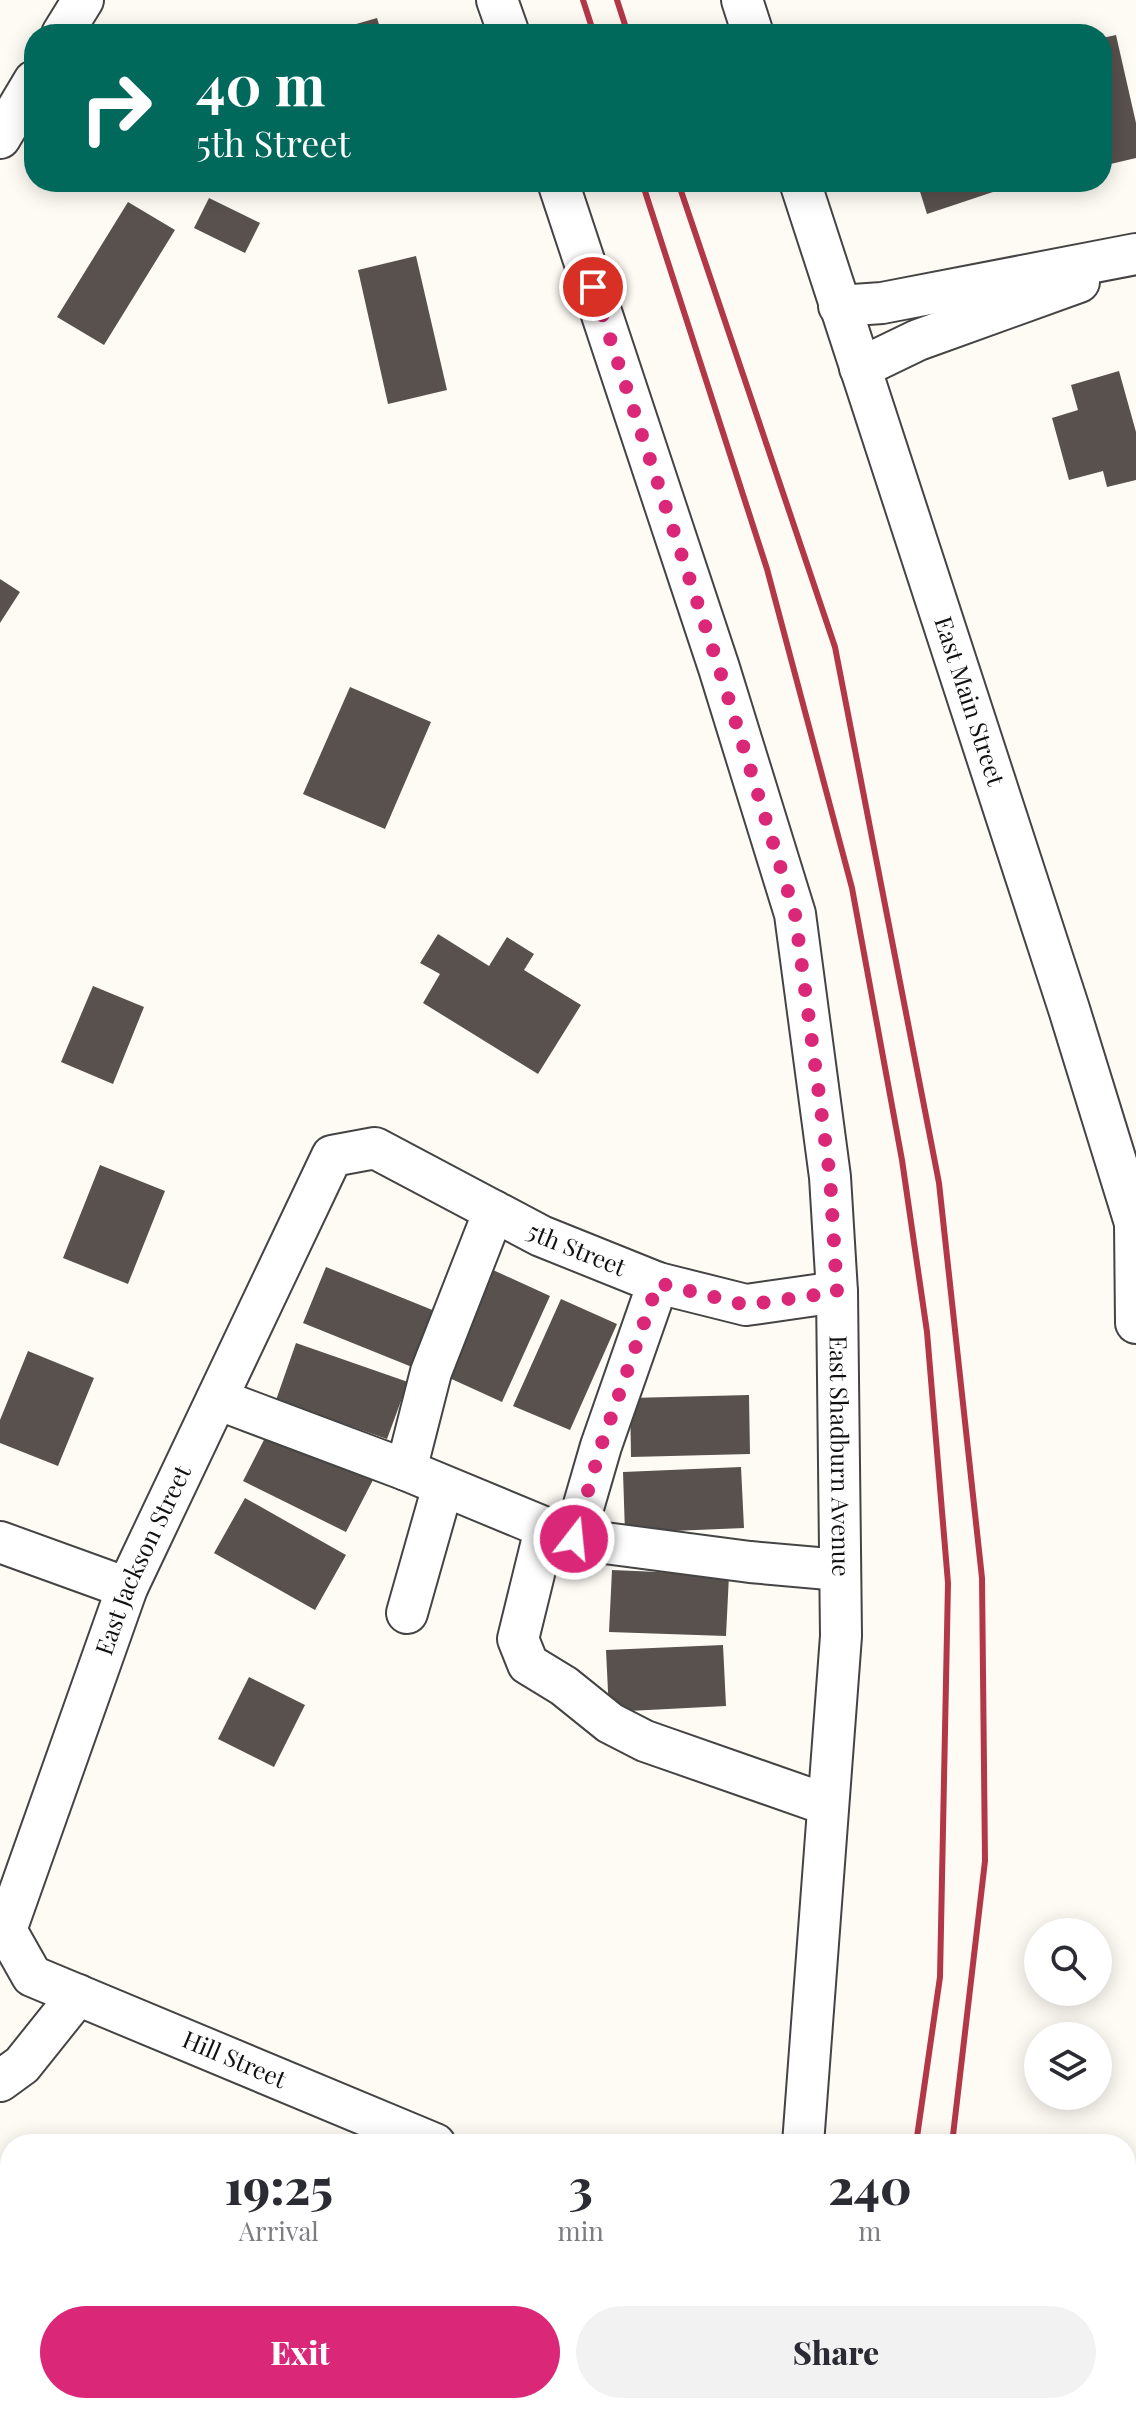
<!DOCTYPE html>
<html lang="en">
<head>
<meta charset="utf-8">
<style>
	:root { --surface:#fff; --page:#f2f2f3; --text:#2b2b33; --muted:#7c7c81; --accent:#db2777 }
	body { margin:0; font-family:"Playfair Display",serif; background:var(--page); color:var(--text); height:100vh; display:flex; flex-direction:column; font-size:30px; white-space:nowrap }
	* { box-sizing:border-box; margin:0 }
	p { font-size:26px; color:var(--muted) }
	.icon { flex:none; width:44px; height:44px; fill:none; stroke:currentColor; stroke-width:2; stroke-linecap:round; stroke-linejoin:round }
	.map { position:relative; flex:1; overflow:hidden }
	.drawer { position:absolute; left:0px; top:2134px; width:1136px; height:280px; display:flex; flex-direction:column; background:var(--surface); border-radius:32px 32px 0 0; box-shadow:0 4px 20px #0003 }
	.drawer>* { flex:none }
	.banner { position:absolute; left:24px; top:24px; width:1088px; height:168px; border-radius:32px; box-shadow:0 4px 20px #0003; background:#00695c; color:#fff; overflow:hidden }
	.buttons { position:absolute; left:1024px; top:1918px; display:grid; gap:16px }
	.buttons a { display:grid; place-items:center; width:88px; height:88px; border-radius:50%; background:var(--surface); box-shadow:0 4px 20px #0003; font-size:40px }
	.pin { position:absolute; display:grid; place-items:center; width:68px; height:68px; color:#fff; margin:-34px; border:4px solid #fff; border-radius:50%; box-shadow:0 2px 8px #0007 }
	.me { position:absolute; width:88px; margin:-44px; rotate:16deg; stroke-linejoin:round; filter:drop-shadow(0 0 6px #0008) }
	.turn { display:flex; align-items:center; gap:28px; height:168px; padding:0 40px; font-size:36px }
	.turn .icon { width:104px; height:104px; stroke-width:2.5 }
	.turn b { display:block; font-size:56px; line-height:68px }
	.eta { display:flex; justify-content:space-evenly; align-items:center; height:136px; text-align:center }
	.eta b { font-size:48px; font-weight:800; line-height:56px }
	.primary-button { display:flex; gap:16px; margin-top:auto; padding:16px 40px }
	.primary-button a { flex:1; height:92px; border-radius:48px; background:var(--accent); color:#fff; font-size:32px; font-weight:800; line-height:92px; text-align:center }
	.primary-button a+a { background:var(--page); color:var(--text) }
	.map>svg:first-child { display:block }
	.building { fill:#58514e }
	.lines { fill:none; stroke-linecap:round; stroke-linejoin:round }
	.minor-casing { stroke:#444; stroke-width:44 }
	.minor { stroke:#fff; stroke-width:40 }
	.rail { stroke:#b23848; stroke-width:6 }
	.route { stroke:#db2777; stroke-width:14; stroke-dasharray:0 25.2 }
	.labels { text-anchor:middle; stroke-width:8; stroke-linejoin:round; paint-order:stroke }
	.street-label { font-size:24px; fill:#111; stroke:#fff }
</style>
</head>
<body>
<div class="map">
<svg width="1136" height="2414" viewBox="0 0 1136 2414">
	<rect width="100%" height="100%" fill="#fefbf5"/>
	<path class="building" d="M377,18L382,34H325V33Z
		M1116,35L1136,123V158L1102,166V38Z
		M917,182H1010L1011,186L927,214Z
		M209,198L260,223L245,253L194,228Z
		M128,202L175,230L104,345L57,317Z
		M416,256L447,390L388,404L358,270Z
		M1119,371L1136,432V480L1107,487L1103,471L1069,480L1052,418L1078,410L1071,385Z
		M0,579L20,592L0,623Z
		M350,687L431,722L385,829L303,794Z
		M438,934L489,966L507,937L534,954L524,970L581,1005L538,1074L423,1003L440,974L420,963Z
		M93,986L144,1007L113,1084L61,1062Z
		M100,1165L165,1191L128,1284L63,1258Z
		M326,1267L435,1311L412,1367L303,1323Z
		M493,1270L550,1296L502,1402L445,1376Z
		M561,1299L617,1324L570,1430L513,1406Z
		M296,1343L408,1382L387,1439L276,1400Z
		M28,1351L94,1378L58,1466L0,1443V1420Z
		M749,1395L750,1454L631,1457L630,1398Z
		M271,1426L374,1478L346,1532L243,1481Z
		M741,1467L744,1528L625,1533L623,1472Z
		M245,1498L346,1555L315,1610L214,1553Z
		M612,1570L729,1575L726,1636L609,1632Z
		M723,1645L726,1706L609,1712L606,1650Z
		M249,1677L305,1705L274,1767L218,1739Z
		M543,2404H577L571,2414H537Z"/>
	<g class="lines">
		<g class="minor-casing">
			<g id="minor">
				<path d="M497,0L509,34"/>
				<path d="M742,0L753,34"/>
				<path d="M62,34L83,0"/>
				<path d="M0,138L34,81"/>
				<path id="s1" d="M558,182L719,668L795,914L830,1177L837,1292L841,1636L803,2144"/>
				<path id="s2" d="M800,182L1069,1009L1135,1223L1136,1323"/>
				<path d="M839,306L882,303L1136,254"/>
				<path d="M860,368L918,340L1079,282"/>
				<path d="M658,1283L601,1446L574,1539L750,1562L840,1570"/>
				<path d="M217,1399L406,1470L431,1372L494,1211"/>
				<path d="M406,1470L570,1538"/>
				<path d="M545,1529L518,1639L528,1664L564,1686L610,1723L645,1741L828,1805"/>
				<path d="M0,1542L127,1588"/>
				<path d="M407,1613L443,1486"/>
				<path d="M0,2081L22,2065L78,1995"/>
				<path id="s3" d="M435,2144L32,1976L6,1930L127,1588L332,1156L375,1148L541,1236L658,1283L746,1305L837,1292"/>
				<path d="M763,2414L765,2404"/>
			</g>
		</g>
		<use href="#minor" class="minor"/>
		<path class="rail" d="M583,0L594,34
			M617,0L628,34
			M642,182L767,569L852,888L902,1160L927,1332L948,1583L940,1977L916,2144
			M678,182L835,647L939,1183L982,1578L985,1861L952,2144
			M869,2414L871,2404
			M907,2414L909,2404"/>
	</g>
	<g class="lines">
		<path class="route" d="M574,1539L601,1446L658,1283L746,1305L837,1292L830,1177L795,914L719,668L593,287"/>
	</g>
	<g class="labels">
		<g class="street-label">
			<text dy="8" stroke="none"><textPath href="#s2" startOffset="546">East Main Street</textPath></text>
			<text dy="8" stroke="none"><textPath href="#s3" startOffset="1600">5th Street</textPath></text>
			<text dy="8" stroke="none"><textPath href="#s1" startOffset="1314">East Shadburn Avenue</textPath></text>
			<text dy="8" stroke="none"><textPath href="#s3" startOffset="884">East Jackson Street</textPath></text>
			<text transform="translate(234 2060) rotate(23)" y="8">Hill Street</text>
		</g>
	</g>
</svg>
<div class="buttons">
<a><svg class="icon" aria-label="search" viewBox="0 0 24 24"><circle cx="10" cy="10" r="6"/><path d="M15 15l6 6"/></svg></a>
<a><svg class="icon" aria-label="layers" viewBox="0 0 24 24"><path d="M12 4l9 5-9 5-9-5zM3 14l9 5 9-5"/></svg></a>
</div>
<div class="pin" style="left:593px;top:287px;background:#d93025"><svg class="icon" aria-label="arrive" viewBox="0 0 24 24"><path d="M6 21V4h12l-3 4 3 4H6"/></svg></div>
<svg class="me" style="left:574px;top:1539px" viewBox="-20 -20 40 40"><circle r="17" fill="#db2777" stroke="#fff" stroke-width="3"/><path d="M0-11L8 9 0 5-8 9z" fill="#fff"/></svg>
<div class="banner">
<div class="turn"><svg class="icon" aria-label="right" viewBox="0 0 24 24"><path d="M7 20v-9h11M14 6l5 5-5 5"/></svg><div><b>40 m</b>5th Street</div></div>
</div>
<section class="drawer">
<div class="eta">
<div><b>19:25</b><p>Arrival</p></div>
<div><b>3</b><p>min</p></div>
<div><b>240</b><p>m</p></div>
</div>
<div class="primary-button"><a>Exit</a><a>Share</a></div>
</section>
</div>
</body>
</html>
